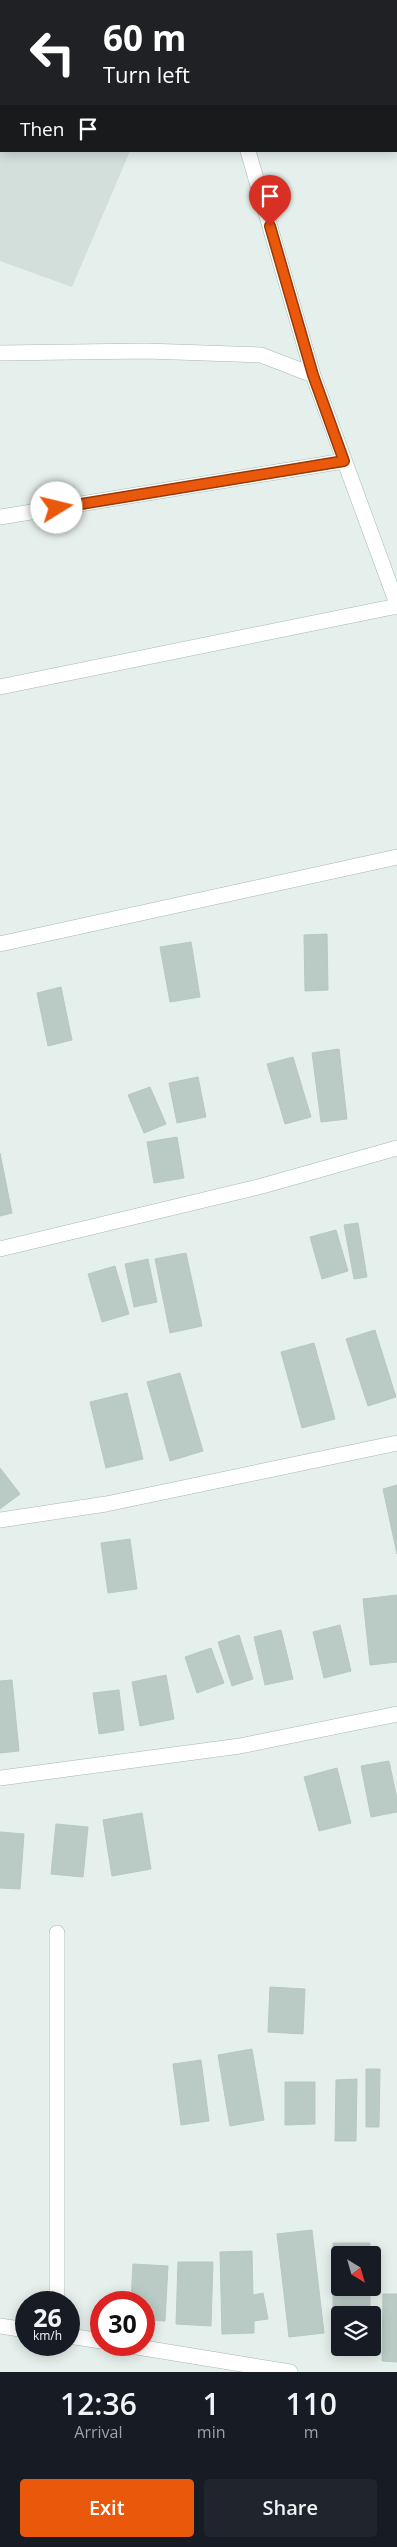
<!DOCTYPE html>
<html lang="en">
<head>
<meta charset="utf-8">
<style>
	:root { --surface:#171b24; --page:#20242c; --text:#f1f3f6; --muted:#9ea1a6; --accent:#ea580c }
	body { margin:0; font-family:"Open Sans",sans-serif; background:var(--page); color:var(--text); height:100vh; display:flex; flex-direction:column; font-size:19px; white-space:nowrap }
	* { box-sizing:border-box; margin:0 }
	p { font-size:16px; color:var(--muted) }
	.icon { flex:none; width:28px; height:28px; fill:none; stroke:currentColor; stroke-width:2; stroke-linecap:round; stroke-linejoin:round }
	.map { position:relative; height:2372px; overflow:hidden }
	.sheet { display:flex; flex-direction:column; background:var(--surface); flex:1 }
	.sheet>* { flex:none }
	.banner { position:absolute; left:0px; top:0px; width:398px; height:152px; box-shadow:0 2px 12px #0003; background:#202124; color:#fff; overflow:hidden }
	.needle { width:32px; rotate:143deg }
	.fabs { position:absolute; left:331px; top:2246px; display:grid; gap:10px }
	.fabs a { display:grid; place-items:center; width:50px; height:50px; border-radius:5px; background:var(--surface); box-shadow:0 2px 12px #0003; font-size:25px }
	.speed { position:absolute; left:15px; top:2291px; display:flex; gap:10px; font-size:25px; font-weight:700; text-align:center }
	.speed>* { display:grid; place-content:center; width:65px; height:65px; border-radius:50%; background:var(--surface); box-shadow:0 2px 12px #0003; line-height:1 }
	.speed small { font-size:12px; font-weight:400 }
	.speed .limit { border:8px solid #d22; background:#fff; color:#111 }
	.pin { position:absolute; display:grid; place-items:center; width:42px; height:42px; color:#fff; margin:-51px -21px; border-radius:50% 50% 50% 0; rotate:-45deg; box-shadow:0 0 5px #0007 }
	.pin .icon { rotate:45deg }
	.me { position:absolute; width:55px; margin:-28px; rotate:81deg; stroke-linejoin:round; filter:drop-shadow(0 0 4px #0008) }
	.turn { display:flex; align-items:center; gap:18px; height:105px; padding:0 20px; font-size:22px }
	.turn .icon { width:65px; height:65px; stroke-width:2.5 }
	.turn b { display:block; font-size:35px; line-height:42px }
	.then { display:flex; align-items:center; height:48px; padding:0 20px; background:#0003; gap:10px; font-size:19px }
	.eta { display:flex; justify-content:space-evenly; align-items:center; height:85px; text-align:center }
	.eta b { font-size:30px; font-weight:600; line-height:35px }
	.primary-button { display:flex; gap:10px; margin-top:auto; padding:10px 20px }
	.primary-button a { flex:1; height:58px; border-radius:5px; background:var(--accent); color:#fff; font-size:20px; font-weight:600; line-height:58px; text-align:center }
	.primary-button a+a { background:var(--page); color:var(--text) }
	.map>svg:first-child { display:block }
	.built { fill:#d3dfdb }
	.building { fill:#bacac5; stroke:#b7c9c3 }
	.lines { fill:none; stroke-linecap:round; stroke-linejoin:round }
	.minor-casing { stroke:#a7b8b3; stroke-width:16 }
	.minor { stroke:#fff; stroke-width:15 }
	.route-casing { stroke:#983908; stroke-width:12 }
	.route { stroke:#ea580c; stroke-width:9 }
</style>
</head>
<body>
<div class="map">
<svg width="397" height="2372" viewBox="0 0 397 2372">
	<rect width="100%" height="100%" fill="#e5efeb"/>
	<path class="built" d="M0,0L74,1H1V151H130L72,287L0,261Z"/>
	<path class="building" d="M327,934L328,990L305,991L304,935Z
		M191,942L200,997L170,1002L160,947Z
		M61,987L72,1040L48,1046L37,993Z
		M339,1049L347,1119L321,1122L312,1053Z
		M293,1057L311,1117L285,1124L267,1064Z
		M198,1077L206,1117L177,1123L169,1083Z
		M150,1087L166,1124L144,1133L128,1095Z
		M177,1137L184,1178L154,1183L147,1142Z
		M0,1153L12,1213L0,1216Z
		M358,1223L367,1277L354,1279L344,1225Z
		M336,1230L348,1271L322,1279L310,1237Z
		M186,1253L202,1326L170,1333L155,1259Z
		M148,1259L157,1302L134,1307L125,1264Z
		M115,1266L129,1314L102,1322L88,1274Z
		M375,1330L396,1397L368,1406L346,1339Z
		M314,1343L335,1419L302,1428L281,1352Z
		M180,1373L203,1451L170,1461L147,1382Z
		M127,1393L143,1459L106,1468L90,1402Z
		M0,1468L20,1494L0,1509Z
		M397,1485V1554L383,1489Z
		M130,1539L137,1589L108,1593L101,1543Z
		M397,1595V1662L370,1665L363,1599Z
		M340,1625L351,1671L324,1678L313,1632Z
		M281,1630L293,1679L265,1685L254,1637Z
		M239,1635L253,1679L232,1686L218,1642Z
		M211,1648L224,1683L197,1693L185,1657Z
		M166,1675L174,1719L140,1726L132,1682Z
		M12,1680L19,1751L0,1753V1681Z
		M119,1690L124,1730L99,1734L93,1693Z
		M389,1761L397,1799V1812L371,1817L361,1766Z
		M337,1768L351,1823L319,1831L304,1777Z
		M142,1813L151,1869L112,1876L103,1820Z
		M56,1824L88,1827L83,1877L51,1874Z
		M0,1832L24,1834L20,1889L0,1888Z
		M270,1987L305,1989L303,2034L268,2032Z
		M252,2049L264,2120L230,2126L218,2055Z
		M201,2060L209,2121L181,2125L173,2064Z
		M366,2069H380L379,2127H366Z
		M357,2079L356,2141H335L336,2080Z
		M285,2082H315V2124L285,2125Z
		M312,2230L324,2333L289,2337L277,2234Z
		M333,2243H370V2255H340V2288H370V2315H340V2330H333Z
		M252,2251L253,2295L263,2293L268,2319L254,2321V2333L222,2334L220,2252Z
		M178,2262H213L211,2326L176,2324Z
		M133,2264L168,2266L165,2321L144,2320V2302H131Z
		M383,2294H397V2362L382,2361Z"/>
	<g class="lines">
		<g class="minor-casing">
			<path id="minor" d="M206,0L207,1
				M300,1L305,0
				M248,151L313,375
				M0,353L146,351L261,355L313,375L397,604
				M0,517L344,461
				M0,687L397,606
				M0,944L397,857
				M0,1249L262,1186L397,1148
				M0,1520L106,1504L397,1443
				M0,1778L240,1746L397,1714
				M57,1933V2302
				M0,2326L26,2330
				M69,2336L101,2341
				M125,2345L290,2372"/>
		</g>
		<use href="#minor" class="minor"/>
	</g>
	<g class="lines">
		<g class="route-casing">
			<path id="route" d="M57,508L344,461L313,375L270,226"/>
		</g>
		<use href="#route" class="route"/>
	</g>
</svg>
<div class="fabs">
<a><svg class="needle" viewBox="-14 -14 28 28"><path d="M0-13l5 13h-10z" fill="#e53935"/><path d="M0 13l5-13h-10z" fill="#9ea1a6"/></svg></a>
<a><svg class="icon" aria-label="layers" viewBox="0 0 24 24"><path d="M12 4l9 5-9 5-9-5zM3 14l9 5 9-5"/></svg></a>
</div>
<div class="speed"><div>26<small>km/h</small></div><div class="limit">30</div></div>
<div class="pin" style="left:270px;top:226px;background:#d93025"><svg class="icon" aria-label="arrive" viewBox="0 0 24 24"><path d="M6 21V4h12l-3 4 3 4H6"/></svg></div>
<svg class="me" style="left:57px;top:508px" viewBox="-20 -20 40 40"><circle r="19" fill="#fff"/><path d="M0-13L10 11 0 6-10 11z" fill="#ea580c"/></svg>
<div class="banner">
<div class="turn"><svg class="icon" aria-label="left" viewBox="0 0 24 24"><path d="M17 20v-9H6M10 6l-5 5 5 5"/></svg><div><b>60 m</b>Turn left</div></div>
<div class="then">Then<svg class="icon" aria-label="arrive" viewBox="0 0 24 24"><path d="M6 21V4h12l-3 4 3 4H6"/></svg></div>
</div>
</div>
<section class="sheet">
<div class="eta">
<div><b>12:36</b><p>Arrival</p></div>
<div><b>1</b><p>min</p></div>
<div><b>110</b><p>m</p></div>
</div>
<div class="primary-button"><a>Exit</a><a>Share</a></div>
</section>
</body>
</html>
